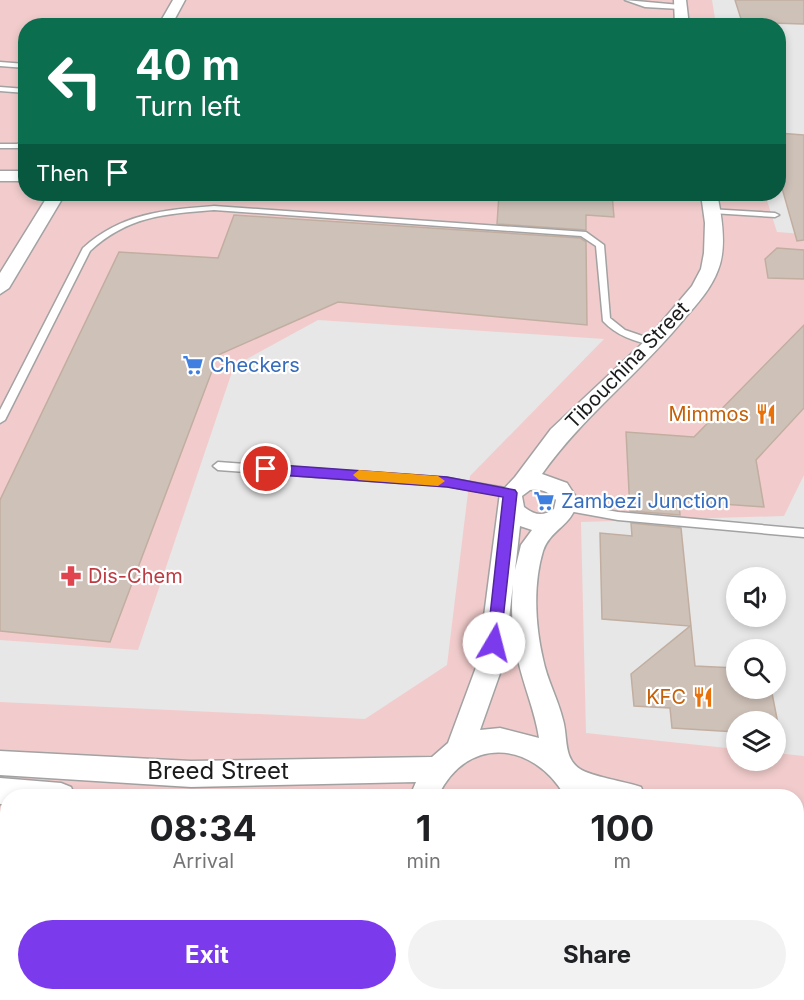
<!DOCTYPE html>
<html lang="en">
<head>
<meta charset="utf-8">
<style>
	:root { --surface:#fff; --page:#f2f2f2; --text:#202124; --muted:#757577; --accent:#7c3aed }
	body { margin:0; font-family:Inter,sans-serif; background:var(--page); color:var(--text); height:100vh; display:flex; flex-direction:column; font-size:22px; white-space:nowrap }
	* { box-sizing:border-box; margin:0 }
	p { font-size:20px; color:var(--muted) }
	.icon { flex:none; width:33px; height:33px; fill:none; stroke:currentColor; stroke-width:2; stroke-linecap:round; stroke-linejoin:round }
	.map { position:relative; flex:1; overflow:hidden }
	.sheet { position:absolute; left:0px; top:789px; width:804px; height:212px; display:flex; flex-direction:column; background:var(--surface); border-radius:24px 24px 0 0; box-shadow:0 3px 9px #0003 }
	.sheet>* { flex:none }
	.hud { position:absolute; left:18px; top:18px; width:768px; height:183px; border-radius:24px; box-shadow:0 3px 9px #0003; background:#0b6e4f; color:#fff; overflow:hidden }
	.controls { position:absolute; left:726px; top:567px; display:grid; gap:12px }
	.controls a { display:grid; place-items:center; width:60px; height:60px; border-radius:50%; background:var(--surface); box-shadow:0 3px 9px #0003; font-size:30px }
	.pin { position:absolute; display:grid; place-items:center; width:51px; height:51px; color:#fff; margin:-26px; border:3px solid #fff; border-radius:50%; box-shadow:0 2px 6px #0007 }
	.me { position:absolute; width:66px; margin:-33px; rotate:8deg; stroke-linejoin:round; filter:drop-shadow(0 0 4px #0008) }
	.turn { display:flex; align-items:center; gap:21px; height:126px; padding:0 18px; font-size:27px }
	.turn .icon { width:78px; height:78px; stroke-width:2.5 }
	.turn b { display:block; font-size:42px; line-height:51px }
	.then { display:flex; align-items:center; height:57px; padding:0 18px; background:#0003; gap:12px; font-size:22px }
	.eta { display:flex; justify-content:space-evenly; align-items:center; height:102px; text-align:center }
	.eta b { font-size:36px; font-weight:700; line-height:42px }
	.action { display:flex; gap:12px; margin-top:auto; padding:12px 18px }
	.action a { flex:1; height:69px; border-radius:36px; background:var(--accent); color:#fff; font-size:24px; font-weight:700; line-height:69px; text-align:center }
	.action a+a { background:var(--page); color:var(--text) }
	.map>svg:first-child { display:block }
	.commercial { fill:#f2cccc; fill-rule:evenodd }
	.parking { fill:#e7e7e7; fill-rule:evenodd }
	.building { fill:#cec1b8; stroke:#c1aea0; stroke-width:1.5 }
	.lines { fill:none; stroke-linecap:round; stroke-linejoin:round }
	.service-casing { stroke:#a2a2a2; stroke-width:3 }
	.minor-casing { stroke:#a2a2a2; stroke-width:3 }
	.service { fill:#fff; fill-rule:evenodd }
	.minor { fill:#fff; fill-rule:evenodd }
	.route { fill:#7c3aed; stroke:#51269a; stroke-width:1.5 }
	.slow { fill:#f59e0b }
	.labels { text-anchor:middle; stroke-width:4.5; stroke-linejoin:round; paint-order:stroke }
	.shop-label { font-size:20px; fill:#366cbe; stroke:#fff; text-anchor:start }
	.street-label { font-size:20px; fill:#1b1b1b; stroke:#fff }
	.food-label { font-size:20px; fill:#c56008; stroke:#fff; text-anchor:end }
	.health-label { font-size:20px; fill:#be3a42; stroke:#fff; text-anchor:start }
	.near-street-label { font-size:24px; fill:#1b1b1b; stroke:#fff }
</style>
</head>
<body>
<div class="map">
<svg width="804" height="1000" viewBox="0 0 804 1000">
	<rect width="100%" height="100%" fill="#eee9df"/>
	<path class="commercial" d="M0,0H804V1000H0ZM26,26H778V194H26ZM736,578H776V616H736ZM736,650H776V688H736ZM736,722H776V760H736ZM8,796H796V993H8Z"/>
	<path class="parking" d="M712,0H804V234L777,232L765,194H778V26L716,25Z
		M318,320L604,339L470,476L447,665L365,719L0,702V640L138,650L234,366Z
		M804,475V756L776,753V722H736V749L586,733L581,522L784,516ZM736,578H776V616H736ZM736,650H776V688H736Z
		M0,846H7L8,993H28L27,1000H0Z"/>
	<path class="building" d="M735,0H804V24L742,22Z
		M778,133L804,135V240L797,241L778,174Z
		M499,194H612L614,217L586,215V230L497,224Z
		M234,215L580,238L586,242L587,325L338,302L218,355L110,642L0,631V500L119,252L218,258Z
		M777,248L804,250V279L768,278L765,259Z
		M804,325V408L756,460L764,507L679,501L680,515L630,511L626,432L694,437Z
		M631,523L681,528L695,666L736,668V688H771L780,734H776V722H736V732L672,728L670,708L634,706L631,674L690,626L602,619L600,533L632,536Z"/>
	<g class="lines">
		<g class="service-casing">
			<path id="service" d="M625,0L680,5L683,7L680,9L645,7Z
				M0,62L26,64V68L0,66Z
				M0,87L26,89V93L0,91Z
				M26,140V145L18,148H0V144H17Z
				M214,206L586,232L604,245L610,318L625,330L657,341L659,343L654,346C634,341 617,336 603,321L596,246L581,236L214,210C164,214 128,216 90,251L5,420L0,423V410L83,248C122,213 164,210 214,206Z
				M709,209L775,213L779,215L775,217L712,213L708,211Z
				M218,462L447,478L511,489L516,493L511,497L447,486L218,470L213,466Z
				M567,503L618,512L804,529V537L618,520L563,510L562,507Z
				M98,993H112V1000H96Z
				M443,993H457L458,1000H442Z
				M498,993H513L517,1000H501Z
				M530,993H544L546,1000H530Z"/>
		</g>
		<g class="minor-casing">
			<path id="minor" d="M173,0H185L171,26H158Z
				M674,0H686L689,26H675Z
				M0,171H26V181H0Z
				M49,194H65L9,288L0,294V273Z
				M701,194H717C722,217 727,248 718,270C711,289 697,304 684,319C639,374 583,416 542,474L567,483L578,500C572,527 551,528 543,551C533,584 535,625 543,659C547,680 558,699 563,720C568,737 563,758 580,769C589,776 627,782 641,787L645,796H565C533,741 467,735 438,796H410L416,782L191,787L0,775V751L191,761L432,757L448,743L478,662L500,493L515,477L551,429L647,339L692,286L701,269L704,253L705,223ZM530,490C542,489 548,491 556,500L554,509C543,517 534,515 524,507L522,496ZM520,526L532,530L521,545L515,570ZM513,584C511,608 512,637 518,660C524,687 535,711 539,738L500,728L480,730L504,662Z
				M0,778L61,783L71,787L75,796H8V804H0Z
				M796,817H804V845L796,844Z
				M796,870H804V900L796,899Z"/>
		</g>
		<use href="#service" class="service"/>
		<use href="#minor" class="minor"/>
	</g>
	<path class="route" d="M266,464L447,477L515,490L517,493L500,647H489L487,643L503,497L447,487L266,474L259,469Z"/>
	<path class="slow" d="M359,470L438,476L445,481L438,486L359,480L353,475Z"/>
	<defs>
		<g id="supermarket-bare" transform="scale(1.62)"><path d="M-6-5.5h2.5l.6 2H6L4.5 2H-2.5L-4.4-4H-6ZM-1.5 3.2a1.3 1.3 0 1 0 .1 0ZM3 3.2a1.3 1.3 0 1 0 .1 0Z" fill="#3f7fe0" stroke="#fff" stroke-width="2.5" paint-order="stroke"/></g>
		<g id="restaurant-bare" transform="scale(1.62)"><path d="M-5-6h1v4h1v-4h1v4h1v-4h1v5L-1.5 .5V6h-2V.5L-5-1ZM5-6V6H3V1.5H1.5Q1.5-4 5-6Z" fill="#e8710a" stroke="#fff" stroke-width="2.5" paint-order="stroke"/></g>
		<g id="pharmacy-bare" transform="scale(1.62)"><path d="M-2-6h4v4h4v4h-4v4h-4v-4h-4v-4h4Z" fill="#e0444e" stroke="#fff" stroke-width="2.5" paint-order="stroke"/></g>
	</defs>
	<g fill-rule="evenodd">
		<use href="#supermarket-bare" x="193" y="365"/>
		<use href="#restaurant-bare" x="766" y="414"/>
		<use href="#supermarket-bare" x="544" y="501"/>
		<use href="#pharmacy-bare" x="71" y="576"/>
		<use href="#restaurant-bare" x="703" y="697"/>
	</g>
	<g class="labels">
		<g class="shop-label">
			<text x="210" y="372">Checkers</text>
			<text x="561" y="508">Zambezi Junction</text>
		</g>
		<g class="street-label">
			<text transform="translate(627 365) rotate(-46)" y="7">Tibouchina Street</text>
		</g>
		<g class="food-label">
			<text x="749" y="421">Mimmos</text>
			<text x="686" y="704">KFC</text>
		</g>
		<g class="health-label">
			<text x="88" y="583">Dis-Chem</text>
		</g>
		<g class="near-street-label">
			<text x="218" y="779">Breed Street</text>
		</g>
	</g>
</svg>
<div class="controls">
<a><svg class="icon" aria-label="sound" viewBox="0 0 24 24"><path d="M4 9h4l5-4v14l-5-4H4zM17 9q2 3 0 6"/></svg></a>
<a><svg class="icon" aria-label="search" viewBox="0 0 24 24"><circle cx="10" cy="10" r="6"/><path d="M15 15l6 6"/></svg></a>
<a><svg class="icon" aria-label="layers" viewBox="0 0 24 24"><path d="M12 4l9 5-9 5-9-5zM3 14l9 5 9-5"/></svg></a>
</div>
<div class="pin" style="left:266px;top:469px;background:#d93025"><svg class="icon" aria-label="arrive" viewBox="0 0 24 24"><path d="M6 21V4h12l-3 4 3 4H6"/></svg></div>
<svg class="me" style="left:494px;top:643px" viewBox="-20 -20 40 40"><circle r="19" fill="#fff"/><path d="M0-13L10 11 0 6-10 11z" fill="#7c3aed"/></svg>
<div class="hud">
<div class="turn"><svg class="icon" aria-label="left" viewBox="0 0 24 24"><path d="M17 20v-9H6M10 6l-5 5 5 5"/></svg><div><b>40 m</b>Turn left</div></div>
<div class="then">Then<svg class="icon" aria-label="arrive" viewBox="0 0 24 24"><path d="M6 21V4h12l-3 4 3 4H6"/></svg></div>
</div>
<section class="sheet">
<div class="eta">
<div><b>08:34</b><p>Arrival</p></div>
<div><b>1</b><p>min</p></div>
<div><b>100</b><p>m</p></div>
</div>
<div class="action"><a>Exit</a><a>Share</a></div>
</section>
</div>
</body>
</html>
